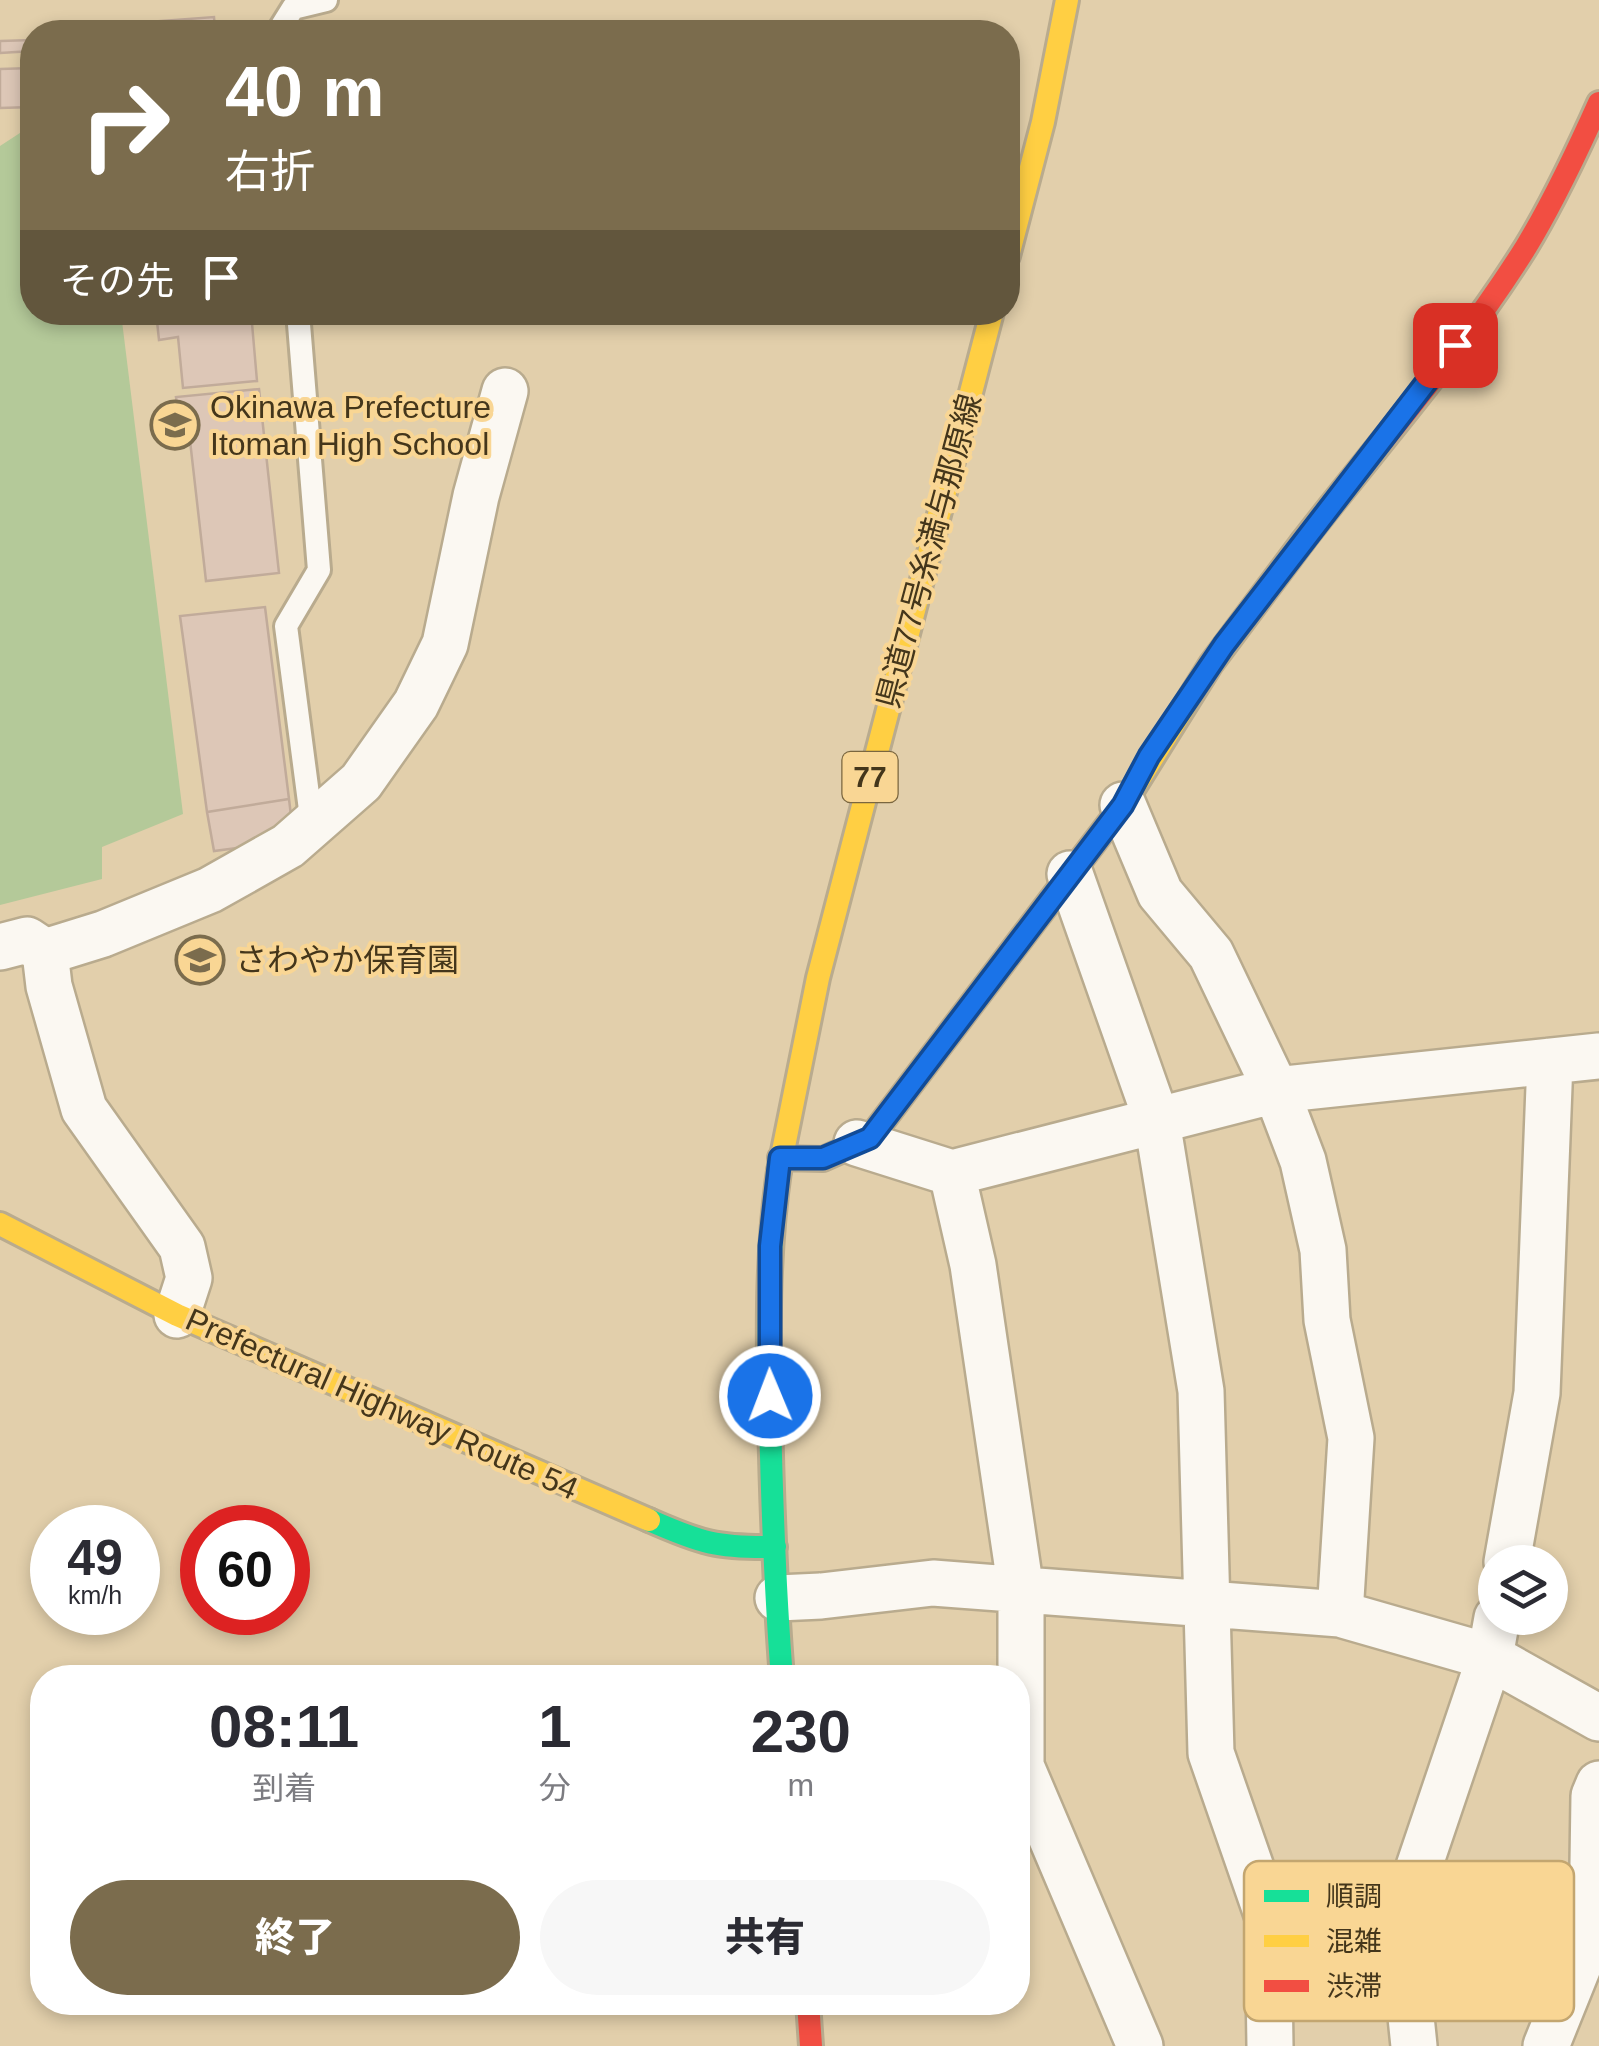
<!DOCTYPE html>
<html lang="ja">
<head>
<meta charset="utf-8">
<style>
	:root { --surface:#fff; --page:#f7f7f7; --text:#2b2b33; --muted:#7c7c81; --accent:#7b6c4d }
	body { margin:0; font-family:Arial,"Noto Sans JP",sans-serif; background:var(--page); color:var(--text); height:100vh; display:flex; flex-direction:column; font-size:38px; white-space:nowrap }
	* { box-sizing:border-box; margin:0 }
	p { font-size:32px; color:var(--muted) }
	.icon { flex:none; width:55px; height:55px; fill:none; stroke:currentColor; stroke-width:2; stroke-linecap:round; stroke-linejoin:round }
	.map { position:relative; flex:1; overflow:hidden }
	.panel { position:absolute; left:30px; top:1665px; width:1000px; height:350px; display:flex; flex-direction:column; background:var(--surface); border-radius:40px; box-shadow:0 5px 15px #0003 }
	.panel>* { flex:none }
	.hud { position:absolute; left:20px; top:20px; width:1000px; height:305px; border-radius:40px; box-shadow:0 5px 15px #0003; background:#7b6c4d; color:#fff; overflow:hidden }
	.fabs { position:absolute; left:1478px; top:1545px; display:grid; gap:20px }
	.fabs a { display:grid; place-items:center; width:90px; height:90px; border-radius:50%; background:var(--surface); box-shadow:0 5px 15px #0003; font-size:50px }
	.speed { position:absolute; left:30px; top:1505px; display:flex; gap:20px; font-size:50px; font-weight:700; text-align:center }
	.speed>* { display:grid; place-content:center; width:130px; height:130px; border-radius:50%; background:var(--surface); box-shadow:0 5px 15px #0003; line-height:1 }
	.speed small { font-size:25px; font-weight:400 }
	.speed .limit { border:15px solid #d22; background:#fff; color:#111 }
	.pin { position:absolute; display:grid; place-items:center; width:85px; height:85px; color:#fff; margin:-42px; border-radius:20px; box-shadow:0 5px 15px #0006 }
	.me { position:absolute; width:110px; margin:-55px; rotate:359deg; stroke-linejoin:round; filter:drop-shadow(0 0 8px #0008) }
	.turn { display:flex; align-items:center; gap:35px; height:210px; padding:0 40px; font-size:45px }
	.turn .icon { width:130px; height:130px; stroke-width:2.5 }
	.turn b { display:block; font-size:70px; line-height:85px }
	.then { display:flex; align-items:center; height:95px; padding:0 40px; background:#0003; gap:20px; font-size:38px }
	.eta { display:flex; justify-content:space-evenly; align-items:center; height:170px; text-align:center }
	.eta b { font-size:60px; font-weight:800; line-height:70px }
	.cta { display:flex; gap:20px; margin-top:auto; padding:20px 40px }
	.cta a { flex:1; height:115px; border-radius:60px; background:var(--accent); color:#fff; font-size:40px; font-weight:800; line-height:115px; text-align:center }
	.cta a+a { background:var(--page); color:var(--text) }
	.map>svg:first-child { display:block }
	.green { fill:#b4c999 }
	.building { fill:#ddc7b7; stroke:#c1ab9a; stroke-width:2.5 }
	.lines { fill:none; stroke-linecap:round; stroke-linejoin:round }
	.lane-casing { stroke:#b9ab8e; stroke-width:28 }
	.street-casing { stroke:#b9ab8e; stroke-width:50 }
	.fast-casing { stroke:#b9ab8e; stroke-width:28 }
	.slow-casing { stroke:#b9ab8e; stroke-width:28 }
	.jam-casing { stroke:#b9ab8e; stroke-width:28 }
	.lane { stroke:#fbf8f2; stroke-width:22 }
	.street { stroke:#fbf8f2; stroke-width:45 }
	.fast { stroke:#16e098; stroke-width:22 }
	.slow { stroke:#ffcf43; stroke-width:22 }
	.jam { stroke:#f24e42; stroke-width:22 }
	.route-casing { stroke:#114b97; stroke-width:25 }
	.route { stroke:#1a73e8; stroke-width:18 }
	.labels { text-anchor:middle; stroke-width:8; stroke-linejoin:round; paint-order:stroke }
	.shield { fill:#f9d694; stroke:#7a663f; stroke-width:2.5 }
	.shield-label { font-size:30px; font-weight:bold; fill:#44361b }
	.poi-label { font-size:32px; fill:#44361b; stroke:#f9d694; text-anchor:start }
	.street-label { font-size:32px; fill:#44361b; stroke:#f9d694 }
	.key { fill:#f9d694; stroke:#c3a670; stroke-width:2.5 }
	.key-label { font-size:28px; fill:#44361b }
</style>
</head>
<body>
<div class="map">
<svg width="1599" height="2046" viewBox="0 0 1599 2046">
	<rect width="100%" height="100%" fill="#e2cfab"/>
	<path class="green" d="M23,131L32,138V312L121,313L183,814L102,847V879L0,905V146Z"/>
	<path class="building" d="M214,17L215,29H222V32H137L136,23Z
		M32,40V51L0,53V41Z
		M32,68V107L0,108V69Z
		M156,312H251L257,381L183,388L178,337L159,340Z
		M259,389L279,573L206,581L188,423L180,424L176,397Z
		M265,607L289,799L207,812L180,616Z
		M289,799L292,824L259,845L214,851L207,812Z"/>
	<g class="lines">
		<g class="lane-casing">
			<path id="lane" d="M278,32L293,8L326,0
				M298,312L319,570L286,626L312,825"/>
		</g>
		<g class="street-casing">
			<path id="street" d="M1123,805L1160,893L1211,954L1276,1090L1303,1161L1323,1250L1327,1320L1351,1438L1340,1614
				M1070,874L1157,1121L1201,1391L1211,1753L1268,1917L1270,2046
				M0,947L27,940L45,952L49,986L84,1109L182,1247L189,1278L177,1315
				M45,952L103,934L210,890L288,846L361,782L416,704L445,644L476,496L505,391
				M857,1143L952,1173L973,1265L1021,1591V1766L1140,2046
				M952,1173L1276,1090L1599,1056
				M1507,1562L1537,1393L1550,1061
				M778,1598L821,1596L933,1583L1340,1614L1490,1657L1599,1718
				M1414,2046L1401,1920L1490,1657L1497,1618
				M1546,2046L1592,1932L1594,1796L1599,1784"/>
		</g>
		<g class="fast-casing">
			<path id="fast" d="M780,1158L823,1159L870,1138L1081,860
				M779,1171C767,1253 768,1334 770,1417C772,1504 775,1591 782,1678
				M649,1520C701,1543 717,1548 775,1547"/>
		</g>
		<g class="slow-casing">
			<path id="slow" d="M1008,256L1043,122L1067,0
				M1081,860L1123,805L1211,664L1303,541
				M779,1171L818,978L992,312
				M0,1224L177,1315L649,1520"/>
		</g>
		<g class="jam-casing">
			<path id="jam" d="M1303,541C1378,444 1461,351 1526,247C1554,201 1577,152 1599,103
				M808,2002L811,2046"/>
		</g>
		<use href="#lane" class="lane"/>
		<use href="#street" class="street"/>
		<use href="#fast" class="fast"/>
		<use href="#slow" class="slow"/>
		<use href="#jam" class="jam"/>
	</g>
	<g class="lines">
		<g class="route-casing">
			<path id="route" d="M770,1396V1246L780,1158H823L870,1138L1123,805L1149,756L1224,645L1455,345"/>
		</g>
		<use href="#route" class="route"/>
	</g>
	<defs>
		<g id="school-ring" transform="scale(2.5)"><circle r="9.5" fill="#f9d694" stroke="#7b6c4d" stroke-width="1.5"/><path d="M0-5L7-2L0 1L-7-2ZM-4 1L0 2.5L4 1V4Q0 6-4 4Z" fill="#7b6c4d"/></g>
	</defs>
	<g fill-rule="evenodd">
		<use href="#school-ring" x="175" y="425"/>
		<use href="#school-ring" x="200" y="960"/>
	</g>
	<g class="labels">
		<rect class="shield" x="842.5" y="752" width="55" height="50" rx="8"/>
		<g class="shield-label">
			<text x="870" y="787">77</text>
		</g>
		<g class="poi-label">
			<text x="210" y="418">Okinawa Prefecture<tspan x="210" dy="37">Itoman High School</tspan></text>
			<text x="235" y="971">さわやか保育園</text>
		</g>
		<g class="street-label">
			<text transform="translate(929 551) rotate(-75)" y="11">県道77号糸満与那原線</text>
			<text transform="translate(382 1404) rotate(24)" y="11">Prefectural Highway Route 54</text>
		</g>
	</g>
	<rect x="1244" y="1861" width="330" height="160" rx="15" class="key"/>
	<rect x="1264" y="1890" width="45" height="12" fill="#16e098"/>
	<rect x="1264" y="1935" width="45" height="12" fill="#ffcf43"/>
	<rect x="1264" y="1980" width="45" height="12" fill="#f24e42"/>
	<g class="key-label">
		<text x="1326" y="1906">順調</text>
		<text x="1326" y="1951">混雑</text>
		<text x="1326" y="1996">渋滞</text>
	</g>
</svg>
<div class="fabs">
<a><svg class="icon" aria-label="layers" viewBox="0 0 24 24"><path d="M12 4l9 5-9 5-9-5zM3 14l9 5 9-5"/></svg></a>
</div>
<div class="speed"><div>49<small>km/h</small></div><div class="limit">60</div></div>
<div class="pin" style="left:1455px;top:345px;background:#d93025"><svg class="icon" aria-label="arrive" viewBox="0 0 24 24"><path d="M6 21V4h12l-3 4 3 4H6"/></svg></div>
<svg class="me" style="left:770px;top:1396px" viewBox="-20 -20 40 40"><circle r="17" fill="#1a73e8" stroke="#fff" stroke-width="3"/><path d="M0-11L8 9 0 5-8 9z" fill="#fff"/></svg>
<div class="hud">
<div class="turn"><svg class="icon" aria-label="right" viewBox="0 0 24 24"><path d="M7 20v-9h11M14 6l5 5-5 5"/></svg><div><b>40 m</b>右折</div></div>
<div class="then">その先<svg class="icon" aria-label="arrive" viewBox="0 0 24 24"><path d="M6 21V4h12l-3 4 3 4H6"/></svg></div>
</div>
<section class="panel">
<div class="eta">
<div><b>08:11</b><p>到着</p></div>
<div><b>1</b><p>分</p></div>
<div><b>230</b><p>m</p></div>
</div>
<div class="cta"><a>終了</a><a>共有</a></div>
</section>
</div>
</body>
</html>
